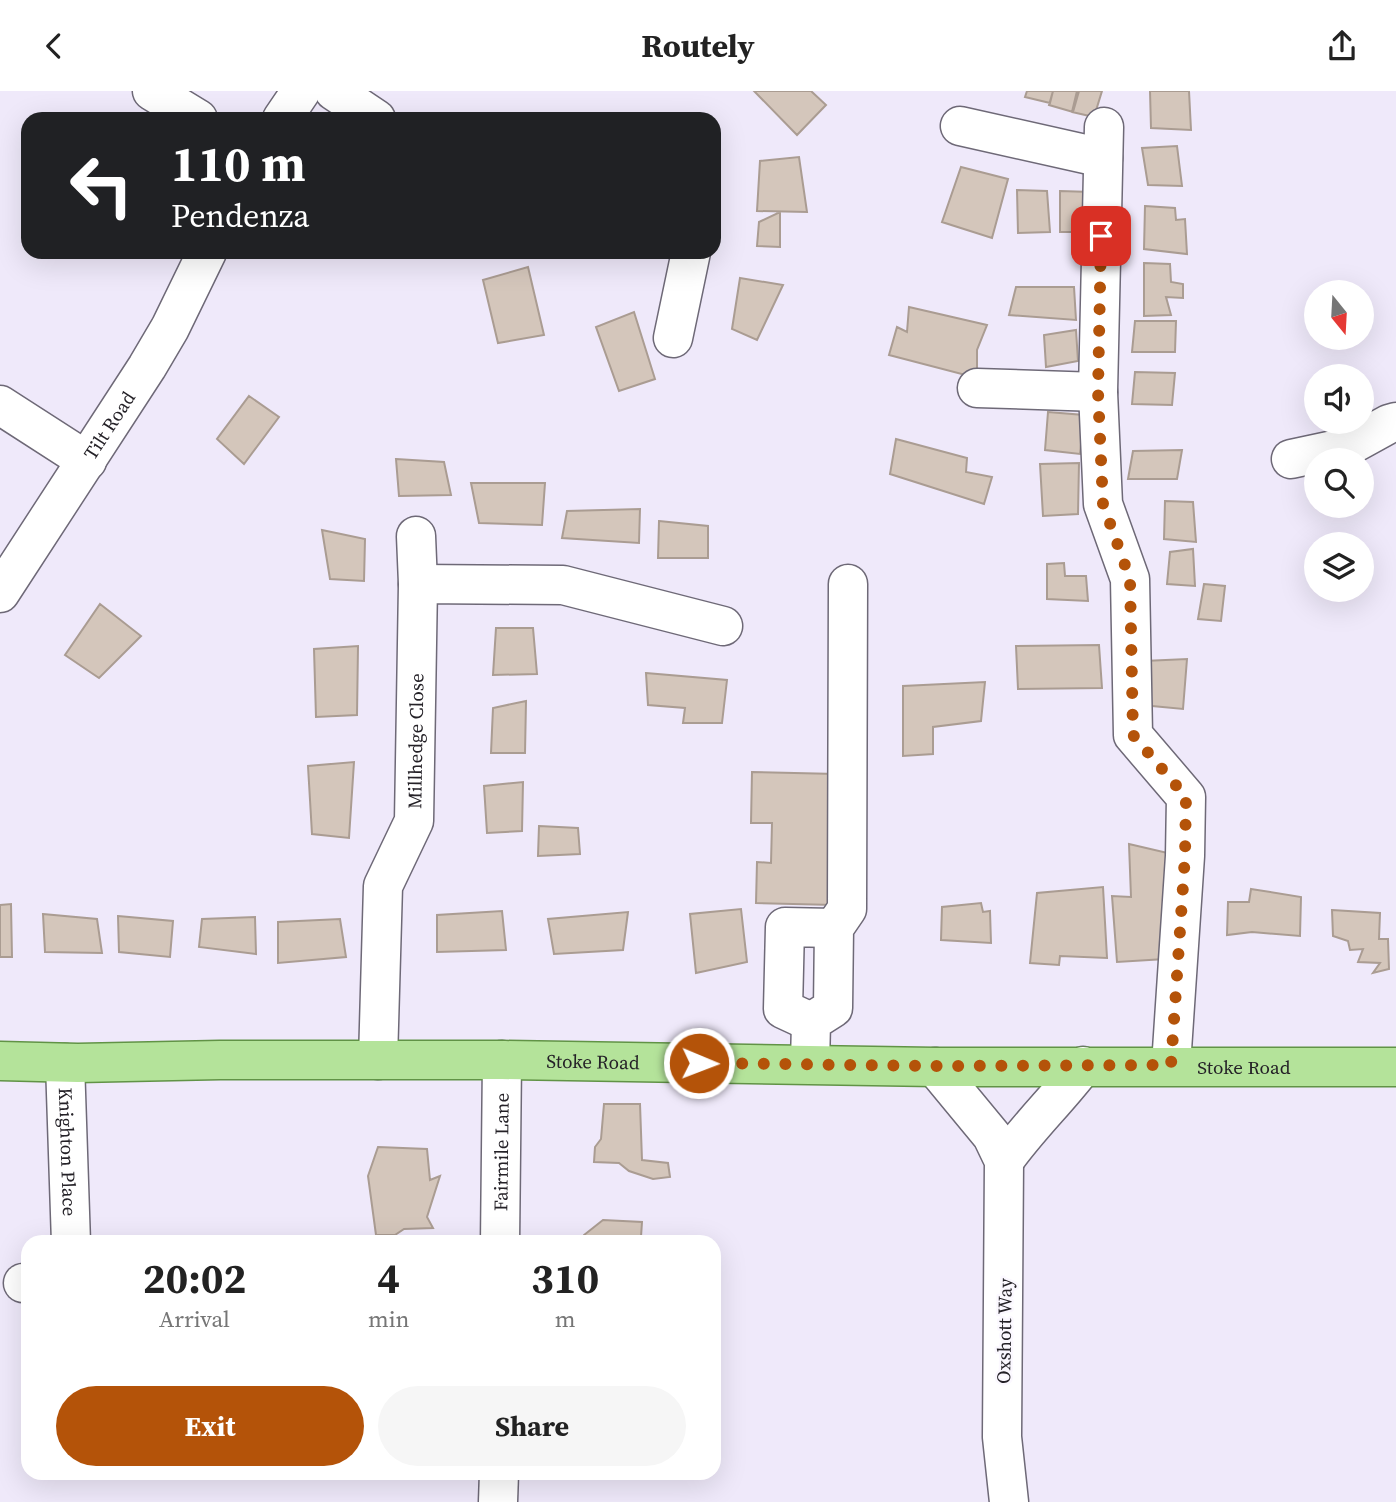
<!DOCTYPE html>
<html lang="en">
<head>
<meta charset="utf-8">
<style>
	:root { --surface:#fff; --page:#f6f6f6; --text:#222; --muted:#767676; --accent:#b45309 }
	body { margin:0; font-family:"Source Serif 4",serif; background:var(--page); color:var(--text); height:100vh; display:flex; flex-direction:column; font-size:26px; white-space:nowrap }
	* { box-sizing:border-box; margin:0 }
	p { font-size:23px; color:var(--muted) }
	.icon { flex:none; width:38px; height:38px; fill:none; stroke:currentColor; stroke-width:2; stroke-linecap:round; stroke-linejoin:round }
	.map { position:relative; flex:1; overflow:hidden }
	.panel { position:absolute; left:21px; top:1144px; width:700px; height:245px; display:flex; flex-direction:column; background:var(--surface); border-radius:21px; box-shadow:0 7px 28px #0002 }
	.panel>* { flex:none }
	.banner { position:absolute; left:21px; top:21px; width:700px; height:147px; border-radius:21px; box-shadow:0 7px 28px #0002; background:#202124; color:#fff; overflow:hidden }
	.needle { width:46px; rotate:162deg }
	.buttons { position:absolute; left:1304px; top:189px; display:grid; gap:14px }
	.buttons a { display:grid; place-items:center; width:70px; height:70px; border-radius:50%; background:var(--surface); box-shadow:0 7px 28px #0002; font-size:35px }
	.pin { position:absolute; display:grid; place-items:center; width:60px; height:60px; color:#fff; margin:-30px; border-radius:14px; box-shadow:0 4px 10px #0006 }
	.me { position:absolute; width:77px; margin:-38px; rotate:91deg; stroke-linejoin:round; filter:drop-shadow(0 0 5px #0008) }
	.turn { display:flex; align-items:center; gap:24px; height:147px; padding:0 35px; font-size:32px }
	.turn .icon { width:91px; height:91px; stroke-width:2.5 }
	.turn b { display:block; font-size:49px; line-height:60px }
	.eta { display:flex; justify-content:space-evenly; align-items:center; height:119px; text-align:center }
	.eta b { font-size:42px; font-weight:700; line-height:49px }
	.cta { display:flex; gap:14px; margin-top:auto; padding:14px 35px }
	.cta a { flex:1; height:80px; border-radius:42px; background:var(--accent); color:#fff; font-size:28px; font-weight:700; line-height:80px; text-align:center }
	.cta a+a { background:var(--page); color:var(--text) }
	header { display:flex; justify-content:space-between; align-items:center; height:91px; padding:0 35px; background:var(--surface); font-size:32px; font-weight:700 }
	.map>svg:first-child { display:block }
	.building { fill:#d4c6bb; stroke:#aa9c92; stroke-width:2 }
	.lines { fill:none; stroke-linecap:round; stroke-linejoin:round }
	.minor-casing { stroke:#6e6977; stroke-width:41 }
	.major-casing { stroke:#619346; stroke-width:41 }
	.minor { stroke:#fff; stroke-width:38 }
	.major { stroke:#b4e39a; stroke-width:38 }
	.route { stroke:#b45309; stroke-width:12; stroke-dasharray:0 21.6 }
	.labels { text-anchor:middle; stroke-width:5; stroke-linejoin:round; paint-order:stroke }
	.street-label { font-size:19px; fill:#242127; stroke:#fbf8ff }
</style>
</head>
<body>
<header><svg class="icon" aria-label="back" viewBox="0 0 24 24"><path d="M15 5l-7 7 7 7"/></svg>Routely<svg class="icon" aria-label="share" viewBox="0 0 24 24"><path d="M12 15V3M7 8l5-5 5 5M5 13v7h14v-7"/></svg></header>
<div class="map">
<svg width="1396" height="1411" viewBox="0 0 1396 1411">
	<rect width="100%" height="100%" fill="#efe9fa"/>
	<path class="building" d="M754,0H811L826,14L797,44Z
		M1027,0H1053L1050,12L1025,6Z
		M1053,0H1079L1073,21L1049,14Z
		M1077,0H1102L1094,26L1072,21Z
		M1150,0H1189L1191,39L1151,37Z
		M1177,55L1182,95L1148,94L1142,57Z
		M799,66L807,121L757,120L760,70Z
		M961,76L1008,88L992,147L942,131Z
		M1017,99L1047,100L1050,141L1018,142Z
		M1060,100L1091,101L1092,141H1060Z
		M1145,115L1175,117L1176,129L1185,128L1187,163L1144,158Z
		M780,121V156L757,155L759,131Z
		M1144,172L1170,173L1171,191L1183,193V207L1166,206L1171,224L1144,225Z
		M528,176L544,244L498,252L483,189Z
		M740,187L783,194L757,249L732,238Z
		M1016,196H1074L1076,229L1009,224Z
		M909,216L987,234L977,259V287L889,264L897,236L907,241Z
		M634,221L655,288L619,300L596,236Z
		M1135,230H1176L1175,261H1132Z
		M1076,239L1078,270L1046,276L1044,244Z
		M1135,281L1175,282L1172,314L1132,313Z
		M249,305L279,326L244,373L217,348Z
		M1048,321L1084,324L1080,363L1045,359Z
		M896,348L967,367L966,381L992,386L984,413L890,383Z
		M1182,359L1177,388H1128L1133,360Z
		M396,368L444,371L451,404L399,405Z
		M1079,372L1078,423L1043,425L1040,373Z
		M471,392H545L542,434L479,432Z
		M1165,410L1193,411L1196,451L1164,448Z
		M640,418L639,452L562,447L567,420Z
		M659,430L708,435V467H658Z
		M322,439L365,448L364,490L330,488Z
		M1193,458L1195,495L1167,493L1170,461Z
		M1064,472L1065,485H1086L1088,510L1047,508V473Z
		M1204,493L1225,495L1221,530L1198,528Z
		M100,513L141,545L99,587L65,564Z
		M496,537H533L537,583L493,584Z
		M1099,554L1102,597L1018,598L1016,555Z
		M358,555L357,624L316,626L314,558Z
		M1187,568L1183,618L1142,614L1144,570Z
		M646,582L727,589L722,632H683L685,617L648,614Z
		M985,591L981,630L933,636V663L903,665V595Z
		M526,610L525,662H491L493,617Z
		M354,671L349,747L312,743L308,675Z
		M752,681L837,683L834,814L756,812L757,771L771,772L772,732H751Z
		M523,691L522,740L487,742L484,695Z
		M539,735L578,737L580,763L538,765Z
		M1129,753L1172,763L1165,868L1117,871L1112,805L1131,806Z
		M1103,796L1107,867L1060,865L1059,874L1030,872L1037,802Z
		M1251,798L1301,806L1300,845L1252,841L1227,844L1228,811H1249Z
		M981,812L983,821L990,820L991,852L941,849L942,816Z
		M11,813L12,866H0V814Z
		M741,818L747,871L696,882L690,823Z
		M1332,819L1380,822L1379,848H1388L1389,878L1373,882L1380,872L1358,871L1363,858L1350,859L1348,850L1333,845Z
		M502,820L506,859L437,861V824Z
		M628,821L623,859L554,863L548,828Z
		M43,823L97,828L102,862L45,861Z
		M118,825L173,830L170,866L119,861Z
		M255,826L256,863L199,856L202,828Z
		M340,828L346,866L278,872V831Z
		M604,1013H640L642,1069L668,1072L670,1086L653,1088L629,1080L619,1072L594,1071L595,1056L601,1048Z
		M378,1056L427,1058L430,1089L440,1085L427,1126L433,1137L404,1138L395,1144H376L368,1085Z
		M603,1129L642,1131L641,1146L660,1149V1152H582L584,1144Z"/>
	<g class="lines">
		<g class="minor-casing">
			<g id="minor">
				<path d="M152,0L198,28"/>
				<path d="M334,0L376,28"/>
				<path d="M282,28L301,0"/>
				<path d="M960,35L1103,67"/>
				<path d="M1104,36L1098,301L1103,413L1130,488L1133,644L1186,706L1185,765L1171,974"/>
				<path d="M673,247L691,161"/>
				<path d="M977,297L1098,301"/>
				<path d="M0,314L87,370"/>
				<path d="M1291,368L1347,356L1389,333L1396,331"/>
				<path d="M416,445L418,493"/>
				<path id="s1" d="M0,502L147,276L170,237L207,161"/>
				<path d="M811,931L783,918L785,836L834,837"/>
				<path id="s2" d="M378,969L383,795L414,730L418,493L563,494L723,535"/>
				<path id="s3" d="M65,972L71,1152"/>
				<path d="M810,973L811,931L833,917L834,837L847,818L848,493"/>
				<path d="M935,976L992,1045L1004,1070L1002,1346L1009,1411"/>
				<path d="M1004,1070C1028,1036 1058,1008 1083,975"/>
				<path id="s4" d="M500,1152L502,969"/>
				<path d="M23,1192H28"/>
				<path d="M498,1411L499,1382"/>
			</g>
		</g>
		<g class="major-casing">
			<g id="major">
				<path id="s5" d="M0,970L78,972L220,969H502L935,976H1396"/>
			</g>
		</g>
		<use href="#minor" class="minor"/>
		<use href="#major" class="major"/>
	</g>
	<g class="lines">
		<path class="route" d="M699,972L935,975L1171,974L1185,765L1186,706L1133,644L1130,488L1103,413L1098,301L1101,145"/>
	</g>
	<g class="labels">
		<g class="street-label">
			<text dy="7" stroke="none"><textPath href="#s1" startOffset="200">Tilt Road</textPath></text>
			<text dy="7" stroke="none"><textPath href="#s2" startOffset="326">Millhedge Close</textPath></text>
			<text dy="7" stroke="none"><textPath href="#s5" startOffset="593">Stoke Road</textPath></text>
			<text dy="7" stroke="none"><textPath href="#s5" startOffset="1244">Stoke Road</textPath></text>
			<text dy="7" stroke="none"><textPath href="#s4" startOffset="91">Fairmile Lane</textPath></text>
			<text dy="7" stroke="none"><textPath href="#s3" startOffset="89">Knighton Place</textPath></text>
			<text transform="translate(1004 1240) rotate(-89)" y="7">Oxshott Way</text>
		</g>
	</g>
</svg>
<div class="buttons">
<a><svg class="needle" viewBox="-14 -14 28 28"><path d="M0-13l5 13h-10z" fill="#e53935"/><path d="M0 13l5-13h-10z" fill="#767676"/></svg></a>
<a><svg class="icon" aria-label="sound" viewBox="0 0 24 24"><path d="M4 9h4l5-4v14l-5-4H4zM17 9q2 3 0 6"/></svg></a>
<a><svg class="icon" aria-label="search" viewBox="0 0 24 24"><circle cx="10" cy="10" r="6"/><path d="M15 15l6 6"/></svg></a>
<a><svg class="icon" aria-label="layers" viewBox="0 0 24 24"><path d="M12 4l9 5-9 5-9-5zM3 14l9 5 9-5"/></svg></a>
</div>
<div class="pin" style="left:1101px;top:145px;background:#d93025"><svg class="icon" aria-label="arrive" viewBox="0 0 24 24"><path d="M6 21V4h12l-3 4 3 4H6"/></svg></div>
<svg class="me" style="left:699px;top:972px" viewBox="-20 -20 40 40"><circle r="17" fill="#b45309" stroke="#fff" stroke-width="3"/><path d="M0-11L8 9 0 5-8 9z" fill="#fff"/></svg>
<div class="banner">
<div class="turn"><svg class="icon" aria-label="left" viewBox="0 0 24 24"><path d="M17 20v-9H6M10 6l-5 5 5 5"/></svg><div><b>110 m</b>Pendenza</div></div>
</div>
<section class="panel">
<div class="eta">
<div><b>20:02</b><p>Arrival</p></div>
<div><b>4</b><p>min</p></div>
<div><b>310</b><p>m</p></div>
</div>
<div class="cta"><a>Exit</a><a>Share</a></div>
</section>
</div>
</body>
</html>
